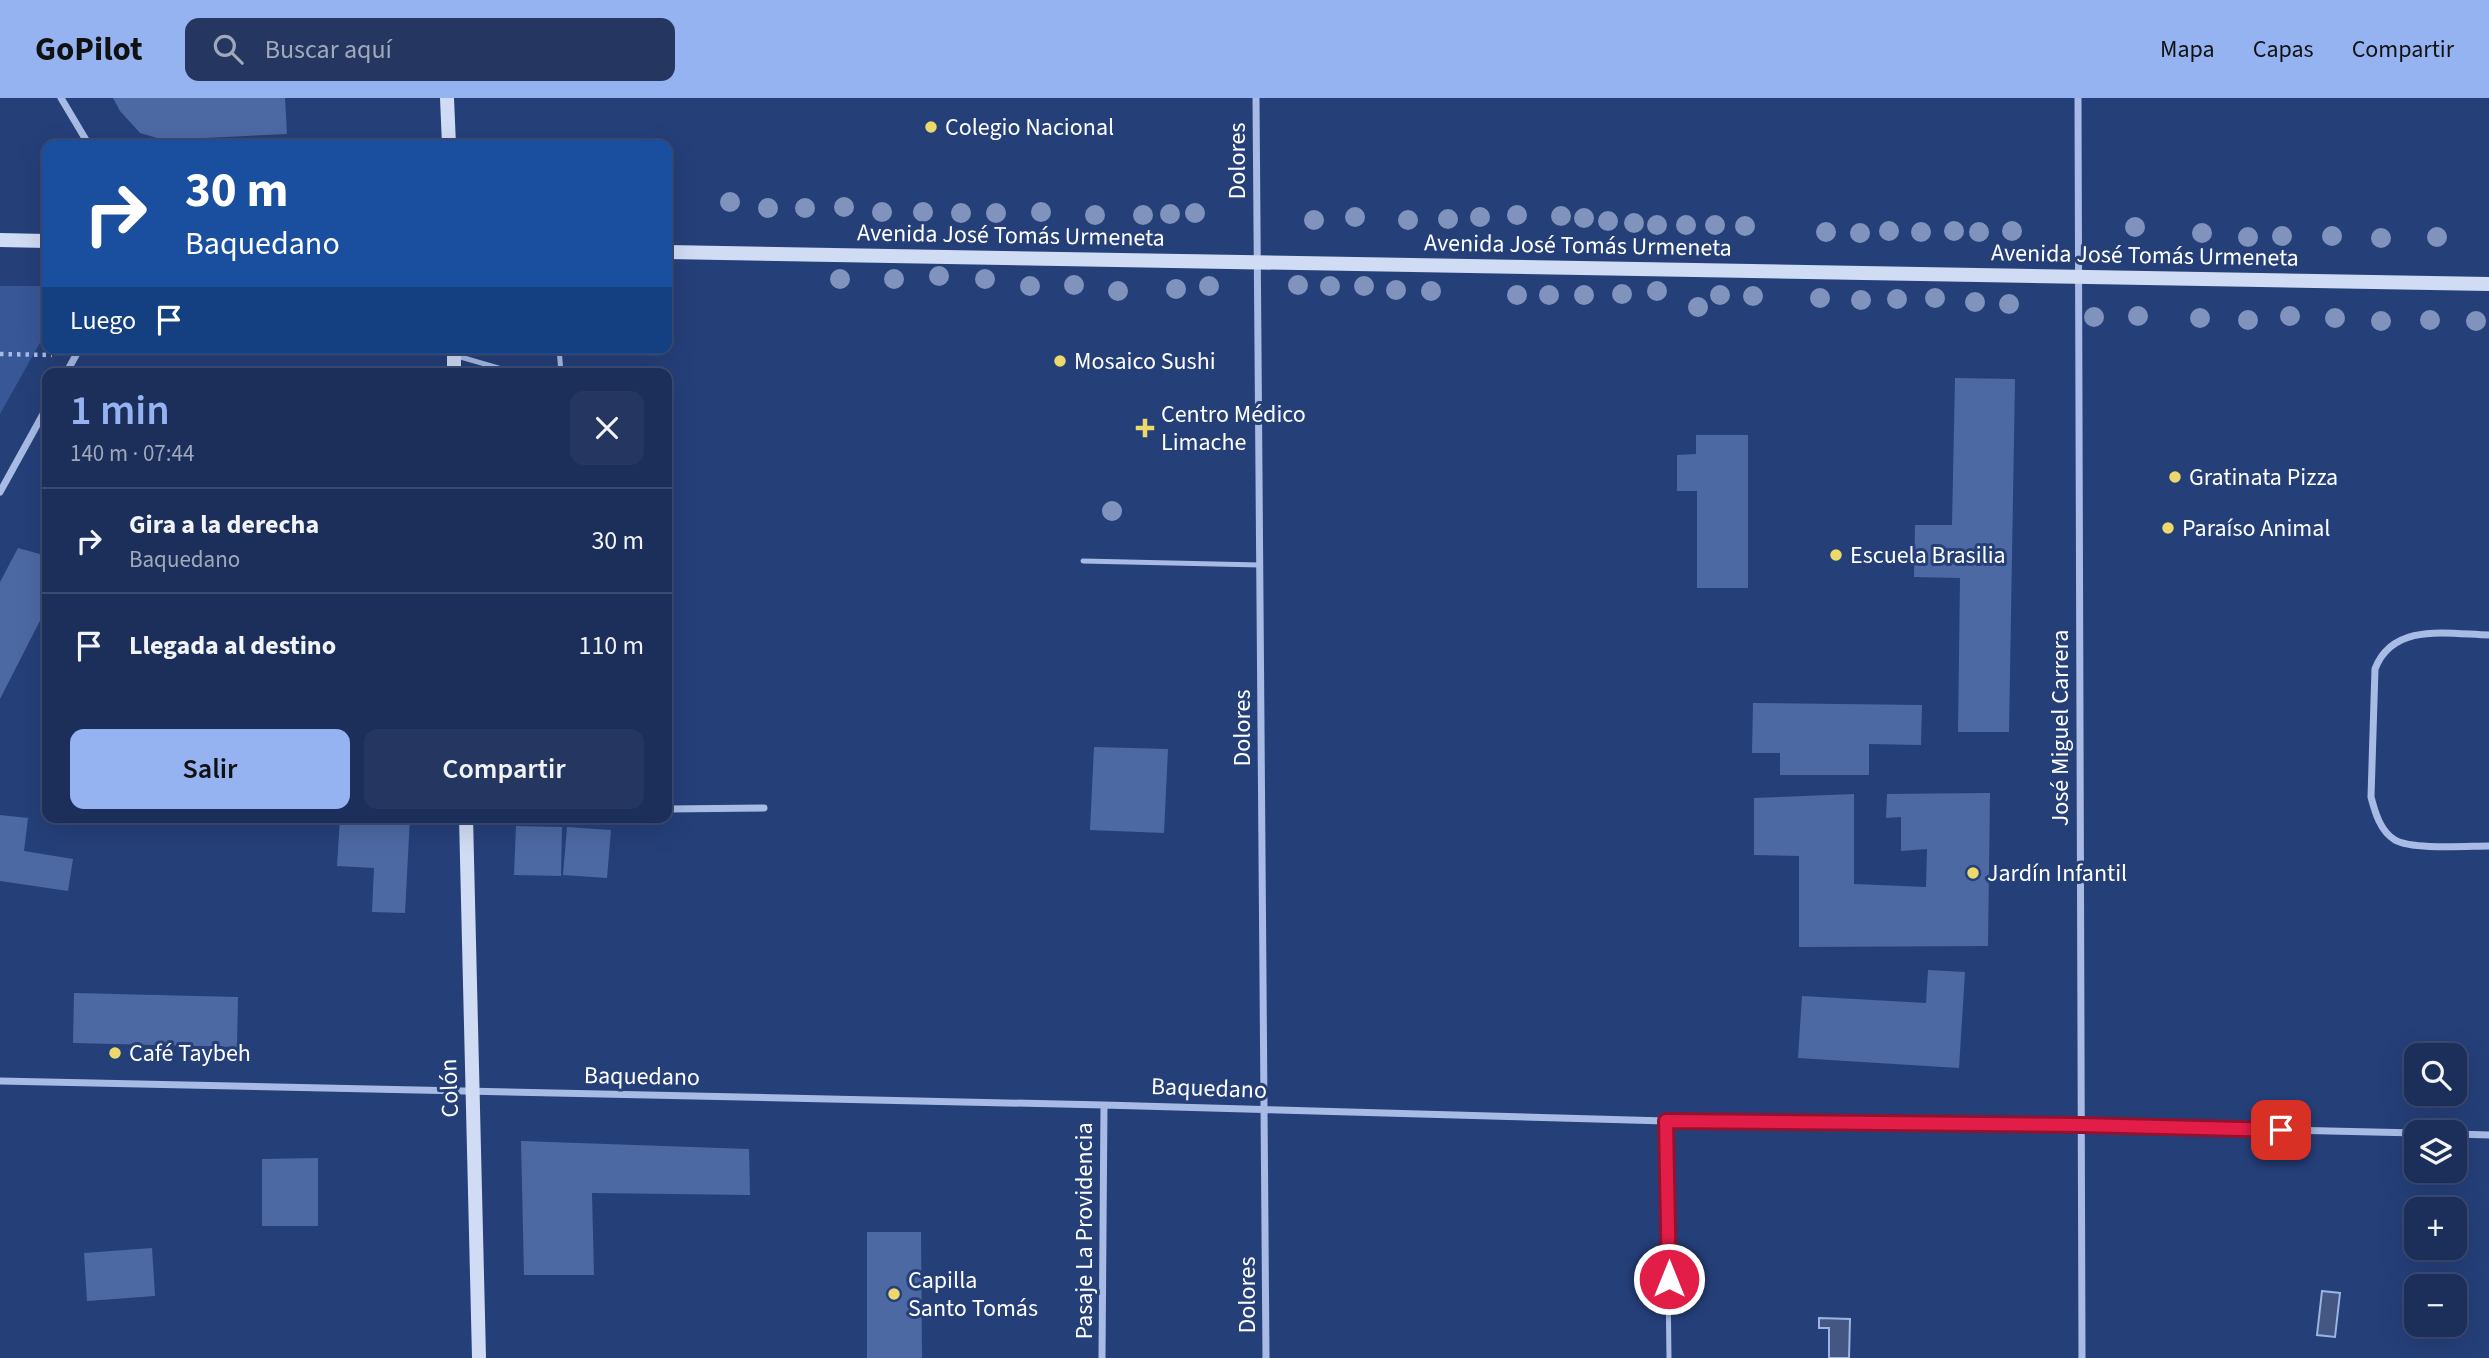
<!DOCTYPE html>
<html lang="es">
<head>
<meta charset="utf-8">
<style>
	:root { --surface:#1c2f5b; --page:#253761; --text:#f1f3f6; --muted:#a0a9bb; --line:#3a4a71; --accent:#95b2f1 }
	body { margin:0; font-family:"Source Sans 3",sans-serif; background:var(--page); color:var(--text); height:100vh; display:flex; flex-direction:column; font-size:26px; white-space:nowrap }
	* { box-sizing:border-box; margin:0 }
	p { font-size:23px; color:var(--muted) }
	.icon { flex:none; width:38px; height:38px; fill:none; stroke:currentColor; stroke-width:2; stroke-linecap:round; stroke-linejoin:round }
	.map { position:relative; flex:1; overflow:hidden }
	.details { position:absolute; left:42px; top:270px; width:630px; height:455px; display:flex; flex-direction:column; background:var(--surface); border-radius:14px; box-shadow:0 7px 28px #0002,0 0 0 2px var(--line) }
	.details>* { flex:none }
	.top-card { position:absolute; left:42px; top:42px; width:630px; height:214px; border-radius:14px; box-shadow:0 7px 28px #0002,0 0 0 2px var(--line); background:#1a4fa0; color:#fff; overflow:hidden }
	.fabs { position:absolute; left:2404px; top:945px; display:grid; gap:14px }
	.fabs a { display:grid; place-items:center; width:63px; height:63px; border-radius:14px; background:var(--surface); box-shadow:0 7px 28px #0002,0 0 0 2px var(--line); font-size:35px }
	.pin { position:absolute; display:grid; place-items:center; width:60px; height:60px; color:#fff; margin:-30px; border-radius:14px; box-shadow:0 4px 10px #0006 }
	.me { position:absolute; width:77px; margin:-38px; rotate:0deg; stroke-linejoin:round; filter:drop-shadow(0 0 5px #0008) }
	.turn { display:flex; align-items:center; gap:24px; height:147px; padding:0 28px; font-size:32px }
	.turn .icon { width:91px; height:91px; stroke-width:2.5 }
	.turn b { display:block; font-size:49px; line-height:60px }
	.then { display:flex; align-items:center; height:66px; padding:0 28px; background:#0003; gap:14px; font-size:26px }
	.round { display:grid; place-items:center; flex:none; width:74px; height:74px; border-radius:14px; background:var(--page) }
	.head { display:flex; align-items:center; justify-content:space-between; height:119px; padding:0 28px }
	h1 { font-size:42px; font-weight:600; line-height:52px; color:var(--accent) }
	.action { display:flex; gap:14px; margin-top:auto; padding:14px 28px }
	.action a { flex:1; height:80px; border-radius:14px; background:var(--accent); color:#111; font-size:28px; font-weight:600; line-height:80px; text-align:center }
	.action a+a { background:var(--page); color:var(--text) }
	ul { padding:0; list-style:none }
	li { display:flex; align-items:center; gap:21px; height:105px; padding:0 28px; border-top:2px solid var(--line) }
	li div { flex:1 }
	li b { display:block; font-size:26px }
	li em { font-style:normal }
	header { display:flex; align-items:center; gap:42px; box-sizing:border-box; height:98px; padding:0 35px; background:var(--accent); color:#111 }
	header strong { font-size:33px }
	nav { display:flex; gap:38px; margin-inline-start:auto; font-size:24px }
	.search { width:490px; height:63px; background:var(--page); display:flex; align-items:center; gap:18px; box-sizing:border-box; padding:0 24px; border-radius:14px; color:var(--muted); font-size:26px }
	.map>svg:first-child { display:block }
	.green { fill:#385797 }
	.water { fill:#445783; stroke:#9bb4e4; stroke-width:2 }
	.building { fill:#4d69a3 }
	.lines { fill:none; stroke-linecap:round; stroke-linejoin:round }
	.path { stroke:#a7bbe4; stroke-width:4.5; stroke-dasharray:3.5 5; stroke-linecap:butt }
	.lane { stroke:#a7bbe4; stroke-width:5 }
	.street { stroke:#a7bbe4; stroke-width:7 }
	.secondary { stroke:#d0dbf4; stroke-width:14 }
	.tree { fill:#8093bc }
	.route-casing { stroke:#92132f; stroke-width:18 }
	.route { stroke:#e11d48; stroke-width:12 }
	.poi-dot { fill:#edd86c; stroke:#253f79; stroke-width:2.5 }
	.labels { text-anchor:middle; stroke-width:6; stroke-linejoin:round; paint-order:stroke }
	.poi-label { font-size:24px; fill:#fff; stroke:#253f79; text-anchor:start }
	.street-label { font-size:24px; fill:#fff; stroke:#253f79 }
</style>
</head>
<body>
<header>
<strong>GoPilot</strong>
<div class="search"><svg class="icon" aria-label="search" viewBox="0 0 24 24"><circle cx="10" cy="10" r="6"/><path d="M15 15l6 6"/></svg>Buscar aquí</div>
<nav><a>Mapa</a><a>Capas</a><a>Compartir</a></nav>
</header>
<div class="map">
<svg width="2489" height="1260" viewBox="0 0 2489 1260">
	<rect width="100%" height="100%" fill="#253f79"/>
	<path class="green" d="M0,188H43L47,200V232L0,316Z"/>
	<path class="water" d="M2322,1193L2340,1195L2335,1239L2317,1237Z
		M1819,1220L1850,1221L1849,1260H1829V1230H1819Z"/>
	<path class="building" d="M113,0H285L287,36L164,42L140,35L120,13Z
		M1955,280L2015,281L2009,634H1958L1960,480L1914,479L1915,427H1952Z
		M1696,337H1748V490H1697V393H1677V357L1696,356Z
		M18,450L47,458V509L0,601V484Z
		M1753,605L1922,607L1921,647L1869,646V677H1780V655H1752Z
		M1094,649L1168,651L1164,735L1090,732Z
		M1990,695L1988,848L1799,849V758L1754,757V700L1854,696V786L1926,789L1927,751L1901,753V719L1886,720L1887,696Z
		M0,717L28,720L24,753L73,761L68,793L0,783Z
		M340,719H410L405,815L372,814L374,770L337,768Z
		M516,728L562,729L561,778L514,777Z
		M567,729L611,732L607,780L563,777Z
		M1928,872L1965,874L1959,970L1798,960L1802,898L1926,905Z
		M74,895L238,899L237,949L73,945Z
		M521,1043L749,1051L750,1097L592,1095L594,1177H524Z
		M318,1060V1128H262V1061Z
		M867,1134H921L922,1260H867Z
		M152,1150L155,1198L87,1203L84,1155Z"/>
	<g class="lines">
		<path class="path" d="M0,256L52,257"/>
		<path class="lane" d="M559,250L561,275
			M457,258L516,275
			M1083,463L1260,467
			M1666,1023L1669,1260"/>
		<path class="street" d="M61,0L89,47
			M1256,0L1266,1260
			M2078,0L2082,1260
			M66,275L80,250
			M0,394L47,309
			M2489,537C2448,536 2393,524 2375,571L2371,699C2375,714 2380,733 2395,742C2412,752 2467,748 2489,748
			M667,711L764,710
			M0,983L1104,1007L1666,1023L2081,1027L2417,1035
			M2455,1036L2489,1037
			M1102,1260L1104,1007"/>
		<path class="secondary" d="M447,0L449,47
			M0,142L47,143
			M667,154L2489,186
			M454,250V275
			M466,719L479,1260"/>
	</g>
	<g class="tree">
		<circle cx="730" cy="104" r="10"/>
		<circle cx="844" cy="109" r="10"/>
		<circle cx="768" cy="110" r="10"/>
		<circle cx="805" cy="110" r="10"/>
		<circle cx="882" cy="114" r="10"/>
		<circle cx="923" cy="114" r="10"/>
		<circle cx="1041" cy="114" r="10"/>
		<circle cx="961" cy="115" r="10"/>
		<circle cx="996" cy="115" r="10"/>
		<circle cx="1195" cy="115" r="10"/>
		<circle cx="1170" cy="116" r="10"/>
		<circle cx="1095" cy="117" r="10"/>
		<circle cx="1143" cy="117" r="10"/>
		<circle cx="1517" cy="117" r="10"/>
		<circle cx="1561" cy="118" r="10"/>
		<circle cx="1355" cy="119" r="10"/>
		<circle cx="1480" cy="119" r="10"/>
		<circle cx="1584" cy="120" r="10"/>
		<circle cx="1448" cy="121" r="10"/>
		<circle cx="1314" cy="122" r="10"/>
		<circle cx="1408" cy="122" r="10"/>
		<circle cx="1608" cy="123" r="10"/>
		<circle cx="1634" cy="125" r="10"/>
		<circle cx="1657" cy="127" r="10"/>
		<circle cx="1686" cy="127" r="10"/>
		<circle cx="1715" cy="127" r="10"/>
		<circle cx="1745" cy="128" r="10"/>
		<circle cx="2135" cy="129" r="10"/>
		<circle cx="1889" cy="133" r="10"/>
		<circle cx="1954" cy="133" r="10"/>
		<circle cx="2012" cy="133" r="10"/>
		<circle cx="1826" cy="134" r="10"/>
		<circle cx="1921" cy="134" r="10"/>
		<circle cx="1979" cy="134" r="10"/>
		<circle cx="1860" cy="135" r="10"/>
		<circle cx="2202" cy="135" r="10"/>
		<circle cx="2282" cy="138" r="10"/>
		<circle cx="2332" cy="138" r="10"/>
		<circle cx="2248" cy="139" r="10"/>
		<circle cx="2437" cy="139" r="10"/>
		<circle cx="2381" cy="140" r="10"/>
		<circle cx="939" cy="178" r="10"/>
		<circle cx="840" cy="181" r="10"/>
		<circle cx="894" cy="181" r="10"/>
		<circle cx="985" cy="181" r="10"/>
		<circle cx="1074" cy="187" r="10"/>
		<circle cx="1298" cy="187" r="10"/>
		<circle cx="1030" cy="188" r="10"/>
		<circle cx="1209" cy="188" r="10"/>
		<circle cx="1330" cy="188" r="10"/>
		<circle cx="1364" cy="188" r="10"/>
		<circle cx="1176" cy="191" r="10"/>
		<circle cx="1396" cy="192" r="10"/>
		<circle cx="1118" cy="193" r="10"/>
		<circle cx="1431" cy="193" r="10"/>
		<circle cx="1657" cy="193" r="10"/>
		<circle cx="1622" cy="196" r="10"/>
		<circle cx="1517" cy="197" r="10"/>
		<circle cx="1549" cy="197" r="10"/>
		<circle cx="1584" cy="197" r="10"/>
		<circle cx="1720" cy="197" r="10"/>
		<circle cx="1753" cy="198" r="10"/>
		<circle cx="1820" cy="200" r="10"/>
		<circle cx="1935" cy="200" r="10"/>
		<circle cx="1897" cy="201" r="10"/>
		<circle cx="1861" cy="202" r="10"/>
		<circle cx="1975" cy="204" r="10"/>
		<circle cx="2009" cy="206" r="10"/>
		<circle cx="1698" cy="209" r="10"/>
		<circle cx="2138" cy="218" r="10"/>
		<circle cx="2290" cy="218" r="10"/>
		<circle cx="2094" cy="219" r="10"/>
		<circle cx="2200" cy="220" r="10"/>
		<circle cx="2335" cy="220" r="10"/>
		<circle cx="2248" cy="222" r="10"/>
		<circle cx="2430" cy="222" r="10"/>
		<circle cx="2381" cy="223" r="10"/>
		<circle cx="2476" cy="223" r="10"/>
		<circle cx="1112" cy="413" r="10"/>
	</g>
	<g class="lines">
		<g class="route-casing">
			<path id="route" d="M1669,1181L1666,1023L2081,1027L2281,1032"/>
		</g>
		<use href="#route" class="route"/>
	</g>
	<g class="poi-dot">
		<circle cx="931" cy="29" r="7"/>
		<circle cx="1060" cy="263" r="7"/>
		<path d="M1141.5 319.5h7v7h7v7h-7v7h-7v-7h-7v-7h7z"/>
		<circle cx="2175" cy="379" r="7"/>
		<circle cx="2168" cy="430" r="7"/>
		<circle cx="1836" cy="457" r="7"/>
		<circle cx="1973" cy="775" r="7"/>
		<circle cx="115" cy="955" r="7"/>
		<circle cx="894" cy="1196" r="7"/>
	</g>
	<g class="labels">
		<g class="poi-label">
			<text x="945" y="37">Colegio Nacional</text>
			<text x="1074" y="271">Mosaico Sushi</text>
			<text x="1161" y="324">Centro Médico<tspan x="1161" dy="28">Limache</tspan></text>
			<text x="2189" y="387">Gratinata Pizza</text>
			<text x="2182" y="438">Paraíso Animal</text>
			<text x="1850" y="465">Escuela Brasilia</text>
			<text x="1987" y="783">Jardín Infantil</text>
			<text x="129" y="963">Café Taybeh</text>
			<text x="908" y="1190">Capilla<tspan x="908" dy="28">Santo Tomás</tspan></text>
		</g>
		<g class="street-label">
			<text transform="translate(1237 63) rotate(-90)" y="8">Dolores</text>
			<text transform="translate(1011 137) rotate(1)" y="8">Avenida José Tomás Urmeneta</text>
			<text transform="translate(1578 147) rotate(1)" y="8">Avenida José Tomás Urmeneta</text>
			<text transform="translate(2145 157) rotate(1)" y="8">Avenida José Tomás Urmeneta</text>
			<text transform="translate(1242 630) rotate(-90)" y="8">Dolores</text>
			<text transform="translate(2060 630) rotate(-90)" y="8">José Miguel Carrera</text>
			<text transform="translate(642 978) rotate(1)" y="8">Baquedano</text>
			<text transform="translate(449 990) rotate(-92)" y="8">Colón</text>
			<text transform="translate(1209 990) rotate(2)" y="8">Baquedano</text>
			<text transform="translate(1084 1133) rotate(-90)" y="8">Pasaje La Providencia</text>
			<text transform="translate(1247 1197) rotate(-90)" y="8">Dolores</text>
		</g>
	</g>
</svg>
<div class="fabs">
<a><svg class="icon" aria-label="search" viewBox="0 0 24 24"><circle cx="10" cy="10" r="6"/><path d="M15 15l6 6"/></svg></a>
<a><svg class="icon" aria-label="layers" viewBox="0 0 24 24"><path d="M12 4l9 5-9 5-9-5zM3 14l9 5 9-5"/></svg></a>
<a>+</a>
<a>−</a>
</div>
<div class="pin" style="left:2281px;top:1032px;background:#d93025"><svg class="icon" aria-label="arrive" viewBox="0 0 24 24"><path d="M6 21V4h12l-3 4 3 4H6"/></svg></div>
<svg class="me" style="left:1669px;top:1181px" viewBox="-20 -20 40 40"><circle r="17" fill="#e11d48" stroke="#fff" stroke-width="3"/><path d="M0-11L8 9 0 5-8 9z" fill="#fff"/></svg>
<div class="top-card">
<div class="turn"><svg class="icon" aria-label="right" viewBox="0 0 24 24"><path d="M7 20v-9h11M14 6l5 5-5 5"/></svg><div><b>30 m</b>Baquedano</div></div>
<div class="then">Luego<svg class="icon" aria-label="arrive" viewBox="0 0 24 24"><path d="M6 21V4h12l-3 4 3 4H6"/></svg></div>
</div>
<section class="details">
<div class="head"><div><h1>1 min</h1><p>140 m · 07:44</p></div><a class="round"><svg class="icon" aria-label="close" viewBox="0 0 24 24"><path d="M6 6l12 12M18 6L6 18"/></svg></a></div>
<ul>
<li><svg class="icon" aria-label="right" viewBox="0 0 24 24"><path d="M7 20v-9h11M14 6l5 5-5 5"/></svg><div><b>Gira a la derecha</b><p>Baquedano</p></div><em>30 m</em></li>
<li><svg class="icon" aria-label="arrive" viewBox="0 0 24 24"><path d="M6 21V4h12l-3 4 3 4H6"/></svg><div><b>Llegada al destino</b></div><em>110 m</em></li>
</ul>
<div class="action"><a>Salir</a><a>Compartir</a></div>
</section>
</div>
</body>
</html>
